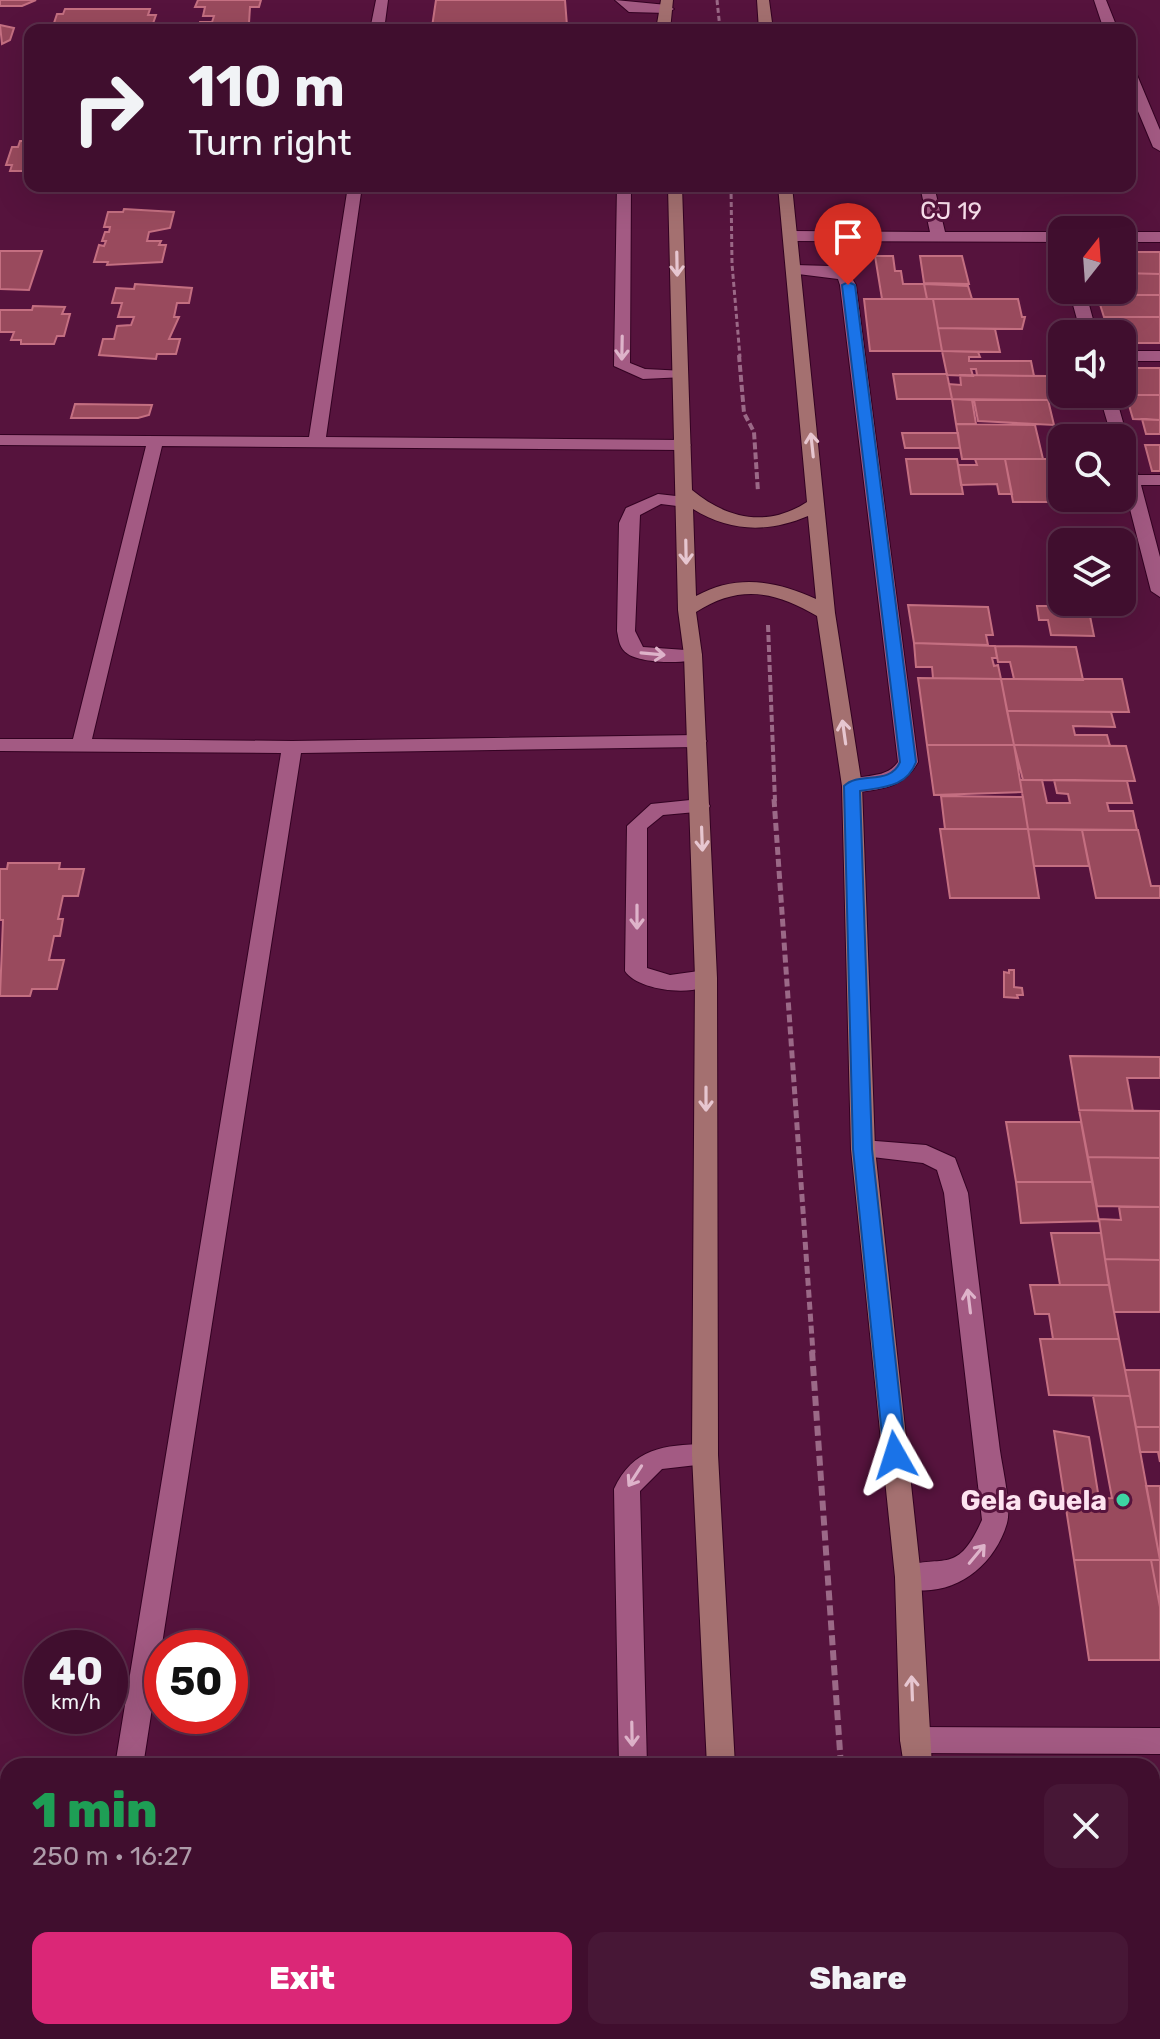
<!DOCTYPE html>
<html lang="en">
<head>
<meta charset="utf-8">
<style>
	:root { --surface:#400e2e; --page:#471736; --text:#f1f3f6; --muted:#ae9caa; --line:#592e4a; --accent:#db2777 }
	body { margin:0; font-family:Rubik,sans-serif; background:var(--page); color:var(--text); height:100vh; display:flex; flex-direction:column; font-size:30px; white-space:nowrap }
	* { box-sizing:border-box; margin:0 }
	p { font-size:26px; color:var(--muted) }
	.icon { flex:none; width:44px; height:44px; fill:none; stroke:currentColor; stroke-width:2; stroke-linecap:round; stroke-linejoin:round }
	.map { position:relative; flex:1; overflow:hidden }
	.details { position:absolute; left:0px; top:1758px; width:1160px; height:282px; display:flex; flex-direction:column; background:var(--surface); border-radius:24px 24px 0 0; box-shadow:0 8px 32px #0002,0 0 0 2px var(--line) }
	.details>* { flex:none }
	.banner { position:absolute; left:24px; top:24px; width:1112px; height:168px; border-radius:16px; box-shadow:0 8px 32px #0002,0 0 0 2px var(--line); background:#400e2e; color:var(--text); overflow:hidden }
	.needle { width:52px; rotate:17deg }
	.fabs { position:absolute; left:1048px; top:216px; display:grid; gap:16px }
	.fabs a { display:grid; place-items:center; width:88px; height:88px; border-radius:16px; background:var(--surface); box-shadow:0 8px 32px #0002,0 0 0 2px var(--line); font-size:40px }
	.speed { position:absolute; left:24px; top:1630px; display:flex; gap:16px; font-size:40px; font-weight:700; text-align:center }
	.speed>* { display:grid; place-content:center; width:104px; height:104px; border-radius:50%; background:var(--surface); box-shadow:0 8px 32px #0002,0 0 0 2px var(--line); line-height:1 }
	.speed small { font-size:20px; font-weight:400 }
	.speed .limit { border:12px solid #d22; background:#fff; color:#111 }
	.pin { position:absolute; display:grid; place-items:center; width:68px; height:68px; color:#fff; margin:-82px -34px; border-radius:50% 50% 50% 0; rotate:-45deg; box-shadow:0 0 8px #0007 }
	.pin .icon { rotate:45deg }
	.me { position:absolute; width:88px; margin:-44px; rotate:354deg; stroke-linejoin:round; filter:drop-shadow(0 0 6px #0008) }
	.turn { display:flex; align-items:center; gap:28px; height:168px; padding:0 32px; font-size:36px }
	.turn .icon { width:104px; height:104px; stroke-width:2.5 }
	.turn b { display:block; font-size:56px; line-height:68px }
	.round { display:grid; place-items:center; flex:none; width:84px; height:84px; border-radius:16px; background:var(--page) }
	.summary { display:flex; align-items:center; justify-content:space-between; height:136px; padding:0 32px }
	h1 { font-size:48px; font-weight:800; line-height:60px; color:#1e9e55 }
	.cta { display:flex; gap:16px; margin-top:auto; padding:16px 32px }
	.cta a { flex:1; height:92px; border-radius:16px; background:var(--accent); color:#fff; font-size:32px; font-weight:800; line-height:92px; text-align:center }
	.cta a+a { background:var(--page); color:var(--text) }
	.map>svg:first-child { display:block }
	.green { fill:#534e81 }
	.building { fill:#994a5d; stroke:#c46f81; stroke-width:2 }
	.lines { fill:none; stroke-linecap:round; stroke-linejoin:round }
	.service-casing { stroke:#330222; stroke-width:2 }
	.minor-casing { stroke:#330222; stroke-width:2 }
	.secondary-casing { stroke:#330222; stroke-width:2 }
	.path-far3 { stroke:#9b6987; stroke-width:3; stroke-dasharray:5 3; stroke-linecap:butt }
	.path-far2 { stroke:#9b6987; stroke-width:4; stroke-dasharray:7 3; stroke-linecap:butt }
	.path-far1 { stroke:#9b6987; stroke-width:5; stroke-dasharray:8 4; stroke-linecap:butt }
	.path { stroke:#9b6987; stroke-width:6; stroke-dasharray:10 5; stroke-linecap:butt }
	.service { fill:#a35a83; fill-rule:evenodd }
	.minor { fill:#a35a83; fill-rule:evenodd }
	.secondary { fill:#a47070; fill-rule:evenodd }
	.oneway { stroke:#e7c6d0 }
	.oneway2 { stroke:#deb3ca }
	.route { fill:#1a73e8; stroke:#114b97; stroke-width:2 }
	.poi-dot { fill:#3dd4a3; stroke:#56133d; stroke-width:3 }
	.labels { text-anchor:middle; stroke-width:6; stroke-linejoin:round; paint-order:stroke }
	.far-street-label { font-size:24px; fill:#fde3f0; stroke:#56133d }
	.poi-label { font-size:28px; font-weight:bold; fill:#fde3f0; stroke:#56133d; text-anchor:end }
</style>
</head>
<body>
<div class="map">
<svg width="1160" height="2039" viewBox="0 0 1160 2039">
	<rect width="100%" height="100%" fill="#56133d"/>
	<path class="green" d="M798,2032H914L934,2039H779Z"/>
	<path class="building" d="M0,0H36L22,6H0Z
		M198,0H261L259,7H250L249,23H246L244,30H198L200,22H212L214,16H203L205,7H195Z
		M436,0H565L567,26L432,27Z
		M65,9H150L148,15H156L151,29L145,30H108L109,27L52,29L57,14H63Z
		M0,25L14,28L10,40L2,44Z
		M20,141H30V171H10L12,165H6L12,147H18Z
		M215,186L197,187V191L143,187Z
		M124,209L174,212L170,228L149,232L147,241H161L159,245H166L162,262L107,265L108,262H94L99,245L104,246L106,241H102L105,232H109L110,227H104L108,212H123Z
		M0,251H42L29,290L0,289Z
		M1122,252H1160V274L1122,273Z
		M875,256H893L895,271H901L903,284H924L927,299H882Z
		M920,256H962L969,284L924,283Z
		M1122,273L1160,274V295H1097L1096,290H1122Z
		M135,284L192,288L189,303H177L174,317H179L169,339H180L176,354H157L156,359L99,355L103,339H114L117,326L131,325L134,317H118L122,303H112L116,288L134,289Z
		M924,284L968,286L972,299H927Z
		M1097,295H1160V317H1104Z
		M864,299H933L942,351H870Z
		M933,299H1018L1022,317H1025L1022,329L938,328Z
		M33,306L65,307L62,314H70L64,336H57L54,344H21V340H11L14,332H0V310H32Z
		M1104,317H1160V343H1122V334H1109Z
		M938,328L995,329L1000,352L942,351Z
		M942,351L978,352L980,357H969V361H1031L1034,376L977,375L976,369H971L973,376L947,375Z
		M1124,368H1160V395H1126L1122,382Z
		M893,374H947L952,399H897Z
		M960,375L1047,376L1052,400L952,399L949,384L961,385Z
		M1126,395H1160V420L1133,419Z
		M952,399L972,400L976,424H956Z
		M974,400H1048L1054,425L978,421Z
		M75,404L152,405L149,415L138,418H71Z
		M1142,419L1160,420V434H1146Z
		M956,424L1035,425L1043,459H962Z
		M902,433H958L960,448H905Z
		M1145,445H1160V471H1152Z
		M906,459H957L963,494H911Z
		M975,459H1005L1012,494H999L997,484L961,485L958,465H977Z
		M1005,459H1062V498H1071L1072,502H1013Z
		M908,605L988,607L993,635H986L988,645L914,643Z
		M1037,606H1088L1094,636L1051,635L1048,620H1039Z
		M914,643L995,646L997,658H992L994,666L998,665L1001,679L933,678L932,667H916Z
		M995,646L1076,647L1083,680L1014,679L1010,662H998Z
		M918,678L1001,679L1014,745H927Z
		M1001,679H1122L1129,712L1007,711Z
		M1007,711L1111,712L1115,727L1073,726L1075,735H1107L1110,746L1014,745Z
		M927,745H1014L1022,792L934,795Z
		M1014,745L1126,746L1135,781L1023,780Z
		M1020,780H1042L1047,803H1070L1068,794L1057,793L1054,780L1127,781L1132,803H1107L1109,811H1133L1137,830L1028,829Z
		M941,796L1023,797L1028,829H945Z
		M940,829H1028L1039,898H950Z
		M1028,829L1082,830L1089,866H1034Z
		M1082,830H1138L1151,886H1160V898H1096Z
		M8,863H60L59,869H84L78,896H63L58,919H63L60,936H54L49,960H64L57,989H32L30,996H0L3,920H0V869H7Z
		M1009,970H1014V987L1022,988L1023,995H1017L1018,998L1004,997V972L1009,973Z
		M1070,1056L1160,1057V1078H1127L1133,1111L1079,1110Z
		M1079,1110L1160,1111V1158L1088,1157Z
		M1006,1122H1081L1092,1182H1016Z
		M1088,1157L1160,1158V1207L1097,1206Z
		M1016,1182H1092L1099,1221L1021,1223Z
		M1119,1207H1160V1260L1105,1259L1099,1219L1121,1220Z
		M1051,1233H1101L1109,1285H1060Z
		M1105,1259L1160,1260V1312H1114Z
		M1030,1285H1109L1119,1339H1053L1049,1314H1035Z
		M1040,1339H1119L1130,1396L1049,1395Z
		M1125,1370H1160V1427H1136Z
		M1093,1396H1130L1160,1560H1074L1054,1431L1089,1437L1099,1499L1112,1498Z
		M1136,1427H1160V1462L1158,1452H1140Z
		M1146,1486H1160V1560Z
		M1074,1560H1151L1160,1607V1660H1089Z
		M1151,1560H1160V1607Z"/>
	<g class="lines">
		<g class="service-casing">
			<path id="service" d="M615,0L667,5L674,9L667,13L629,12Z
				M617,186H631L630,363L645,369L685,371V377L643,379L614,366Z
				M795,265L830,266L849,273L856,285L918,762C903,789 880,789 852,793L842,786C856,770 883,783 898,762L840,285L838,279L790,273L787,270Z
				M658,494L685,497L694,502L685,507L661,504L640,515L635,631L643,647L700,651L702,655C692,666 640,663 628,654C619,648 619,640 617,631L619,523L626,508Z
				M700,799L707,801L710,806L707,811L663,815L647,828V968L670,975L706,970L717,978C704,999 638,992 625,971L627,826L651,804Z
				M863,1140L926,1145L955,1158L968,1193C978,1276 988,1360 999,1443C1001,1463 1012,1505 1007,1523C994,1569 947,1603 898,1586L895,1577L898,1568C944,1552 956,1578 982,1520L944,1193L937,1170L923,1163L855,1155L851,1149L855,1143Z
				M705,1444L714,1447L718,1455L714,1463L662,1469L640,1491L647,1766H619L614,1489C633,1448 664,1445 705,1444Z"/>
		</g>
		<g class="minor-casing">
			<path id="minor" d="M376,0H388L384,30H370Z
				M1094,0H1106L1118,30H762L759,27L766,23L1102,24Z
				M1130,71L1137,75L1160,130V151L1153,147L1130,92Z
				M348,186H362L326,437L683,440L691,445L683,450L162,446L92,739L292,741L697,735L707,741L697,747L301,753L143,1766H115L281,753L0,751V739H73L146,446L0,445V435L309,437Z
				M920,186H934L945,232H1062V242L792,241L784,236L792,231L930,232Z
				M1122,232H1160V242H1122Z
				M1069,290H1085L1097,334H1081Z
				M1122,351H1160V361H1122Z
				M1099,394H1115L1138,475H1160V485H1141L1160,557V597L1151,591L1122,478V438H1112Z
				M914,1727L1160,1728V1754L914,1753L904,1749L900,1740L904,1731Z
				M8,1956V1986L0,1987V1957Z
				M74,2032H104V2039H72Z"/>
		</g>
		<g class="secondary-casing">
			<path id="secondary" d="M661,0H673L670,30H656Z
				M757,0H769L773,30H759Z
				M668,186H682L692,490C727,519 767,528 807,502L778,186H792L835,613L862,786L875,1149L921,1577L932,1766H904L900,1740L895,1577L851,1149L842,786L817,616C775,591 739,584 696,612L702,655L717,978L718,1455L735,1766H707L692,1455L695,978L684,655L678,610ZM693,509C730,532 768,533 808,516L816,599C775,580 736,574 696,596Z
				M665,2032H702L700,2039H662Z
				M1003,2032H1041L1044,2039H1005Z"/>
		</g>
		<path class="path-far3" d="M717,0L720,29
			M713,30L732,28
			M731,186L732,264L740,357"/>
		<path class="path-far2" d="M739,355L744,413L754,432L758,492
			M768,625L775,801"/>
		<path class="path-far1" d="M774,799L813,1353"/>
		<path class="path" d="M812,1351L841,1766
			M851,2032V2039"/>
		<use href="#service" class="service"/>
		<use href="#minor" class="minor"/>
		<use href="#secondary" class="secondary"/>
	</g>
	<defs><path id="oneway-shaft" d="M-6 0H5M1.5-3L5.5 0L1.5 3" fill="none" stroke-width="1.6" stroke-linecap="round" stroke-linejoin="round" transform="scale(2)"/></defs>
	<g class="oneway">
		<use href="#oneway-shaft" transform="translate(677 264) rotate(89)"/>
		<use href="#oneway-shaft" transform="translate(812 445) rotate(-96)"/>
		<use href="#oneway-shaft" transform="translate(686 552) rotate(89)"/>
		<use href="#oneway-shaft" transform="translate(844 732) rotate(-98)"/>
		<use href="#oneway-shaft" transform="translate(702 839) rotate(88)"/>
		<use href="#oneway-shaft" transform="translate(706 1099) rotate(90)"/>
		<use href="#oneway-shaft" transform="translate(912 1688) rotate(-92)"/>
	</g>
	<g class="oneway2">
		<use href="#oneway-shaft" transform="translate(622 348) rotate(91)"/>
		<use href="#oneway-shaft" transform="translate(653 654) rotate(5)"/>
		<use href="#oneway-shaft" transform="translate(637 917) rotate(90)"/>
		<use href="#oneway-shaft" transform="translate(969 1301) rotate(-97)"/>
		<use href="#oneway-shaft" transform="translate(635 1476) rotate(123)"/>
		<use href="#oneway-shaft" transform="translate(977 1554) rotate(-50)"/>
		<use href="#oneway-shaft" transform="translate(632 1734) rotate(89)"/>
	</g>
	<path class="route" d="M848,282L855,285L916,762C907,787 884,787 860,791L872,1149L906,1455L903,1461H888L884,1455L853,1149L844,786C859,771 890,786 900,762L842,285Z"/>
	<circle class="poi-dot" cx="1123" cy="1500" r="8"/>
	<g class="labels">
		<g class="far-street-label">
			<text transform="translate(951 211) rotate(1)" y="8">CJ 19</text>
		</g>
		<g class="poi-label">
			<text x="1107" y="1510">Gela Guela</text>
		</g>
	</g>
</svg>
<div class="fabs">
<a><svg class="needle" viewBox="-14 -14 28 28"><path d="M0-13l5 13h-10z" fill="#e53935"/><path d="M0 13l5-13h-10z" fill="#ae9caa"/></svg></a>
<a><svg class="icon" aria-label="sound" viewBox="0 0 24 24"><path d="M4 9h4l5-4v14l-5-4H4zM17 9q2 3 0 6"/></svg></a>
<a><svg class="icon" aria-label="search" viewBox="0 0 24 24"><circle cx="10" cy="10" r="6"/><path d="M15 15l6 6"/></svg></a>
<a><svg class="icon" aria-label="layers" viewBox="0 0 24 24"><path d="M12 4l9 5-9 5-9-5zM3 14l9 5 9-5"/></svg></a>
</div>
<div class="speed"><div>40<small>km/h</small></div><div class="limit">50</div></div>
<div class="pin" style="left:848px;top:285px;background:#d93025"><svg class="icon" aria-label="arrive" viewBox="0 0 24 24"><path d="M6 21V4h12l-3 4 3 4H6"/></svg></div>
<svg class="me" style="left:895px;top:1455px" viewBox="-20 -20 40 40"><path d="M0-17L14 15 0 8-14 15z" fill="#1a73e8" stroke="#fff" stroke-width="4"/></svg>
<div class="banner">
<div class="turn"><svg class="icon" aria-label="right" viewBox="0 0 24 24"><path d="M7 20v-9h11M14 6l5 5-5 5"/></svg><div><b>110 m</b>Turn right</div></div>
</div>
<section class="details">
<div class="summary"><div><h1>1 min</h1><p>250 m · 16:27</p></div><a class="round"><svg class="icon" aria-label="close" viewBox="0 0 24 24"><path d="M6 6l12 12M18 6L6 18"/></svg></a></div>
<div class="cta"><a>Exit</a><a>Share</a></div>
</section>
</div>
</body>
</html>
